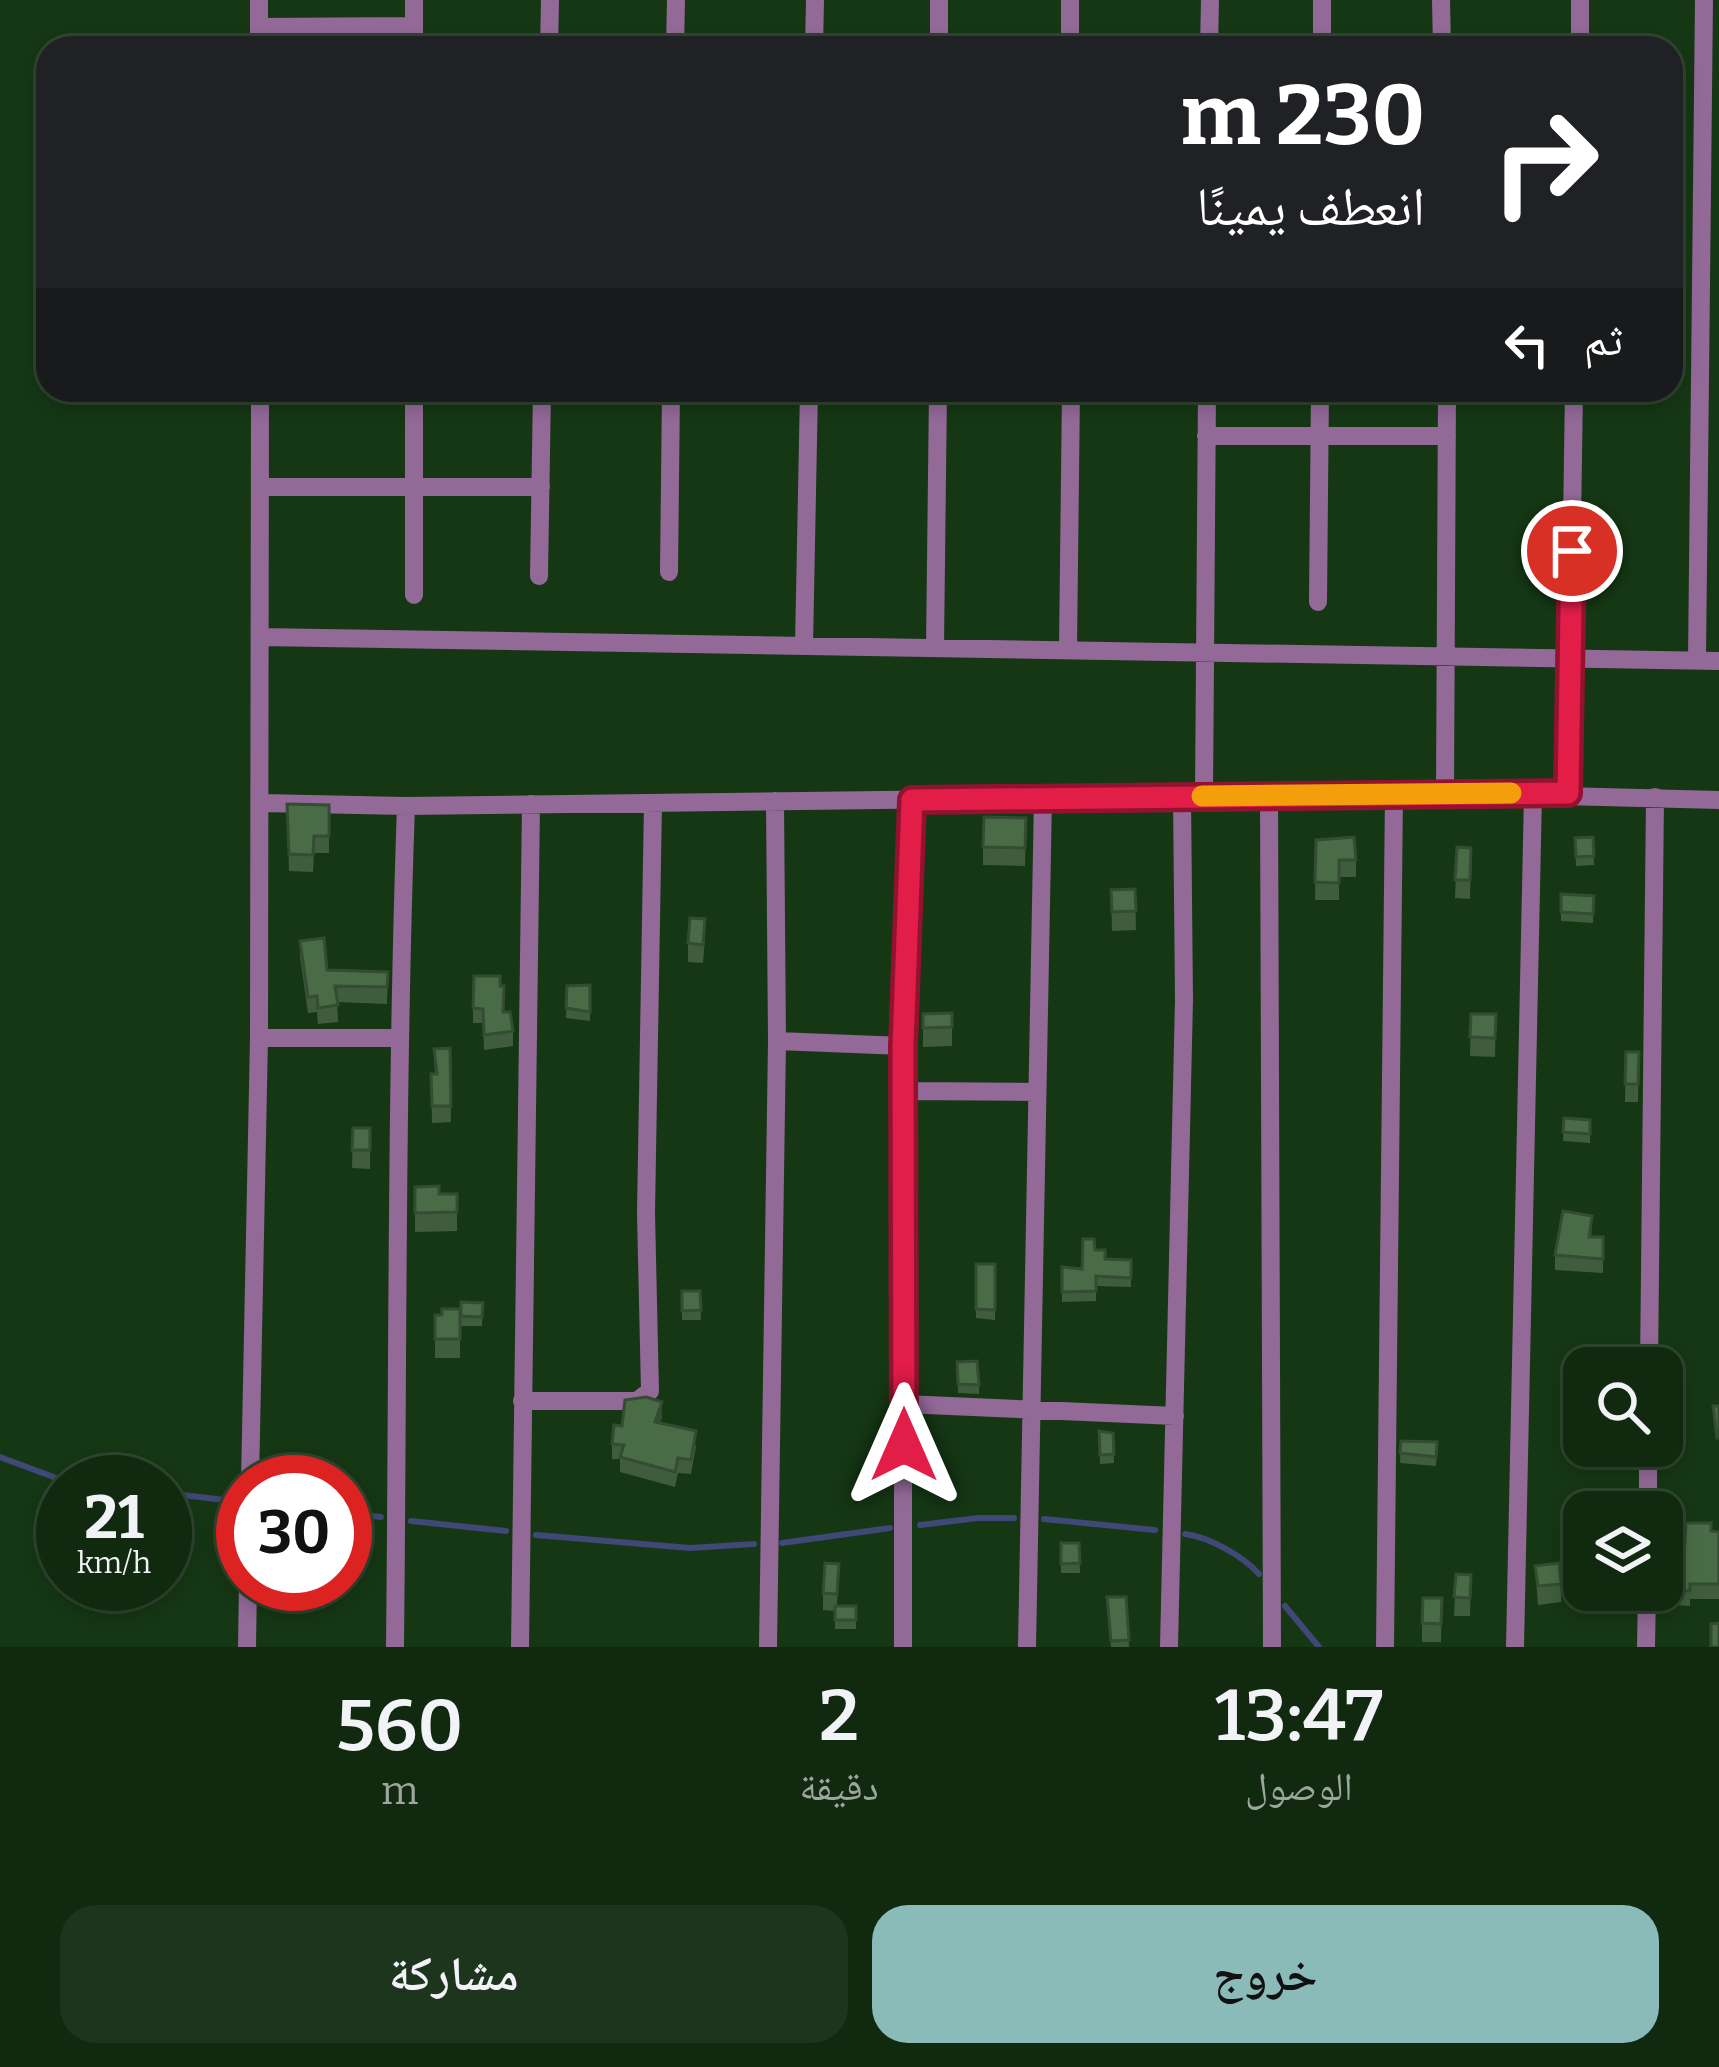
<!DOCTYPE html>
<html lang="ar">
<head>
<meta charset="utf-8">
<style>
	:root { --surface:#10290f; --page:#1e351d; --text:#f1f3f6; --muted:#9ca69e; --line:#30452f; --accent:#8bbbb9 }
	body { margin:0; font-family:Bitter,"Noto Naskh Arabic",serif; background:var(--page); color:var(--text); direction:rtl; height:100vh; display:flex; flex-direction:column; font-size:45px; white-space:nowrap }
	* { box-sizing:border-box; margin:0 }
	p { font-size:39px; color:var(--muted) }
	.icon { flex:none; width:66px; height:66px; fill:none; stroke:currentColor; stroke-width:2; stroke-linecap:round; stroke-linejoin:round }
	.map { position:relative; height:1647px; overflow:hidden; direction:ltr }
	.panel { display:flex; flex-direction:column; background:var(--surface); flex:1 }
	.panel>* { flex:none }
	.hud { position:absolute; left:36px; top:36px; width:1647px; height:366px; border-radius:36px; box-shadow:0 6px 18px #0003,0 0 0 3px var(--line); direction:rtl; background:#202124; color:#fff; overflow:hidden }
	.controls { position:absolute; left:1563px; top:1347px; display:grid; gap:24px }
	.controls a { display:grid; place-items:center; width:120px; height:120px; border-radius:24px; background:var(--surface); box-shadow:0 6px 18px #0003,0 0 0 3px var(--line); font-size:60px }
	.speed { position:absolute; left:36px; top:1455px; display:flex; gap:24px; font-size:60px; font-weight:700; text-align:center }
	.speed>* { display:grid; place-content:center; width:156px; height:156px; border-radius:50%; background:var(--surface); box-shadow:0 6px 18px #0003,0 0 0 3px var(--line); line-height:1 }
	.speed small { font-size:30px; font-weight:400 }
	.speed .limit { border:18px solid #d22; background:#fff; color:#111 }
	.pin { position:absolute; display:grid; place-items:center; width:102px; height:102px; color:#fff; margin:-51px; border:6px solid #fff; border-radius:50%; box-shadow:0 3px 12px #0007 }
	.me { position:absolute; width:132px; margin:-66px; rotate:0deg; stroke-linejoin:round; filter:drop-shadow(0 0 9px #0008) }
	.turn { display:flex; align-items:center; gap:42px; height:252px; padding:0 60px; font-size:54px }
	.turn .icon { width:156px; height:156px; stroke-width:2.5 }
	.turn b { display:block; font-size:84px; line-height:102px }
	.then { display:flex; align-items:center; height:114px; padding:0 60px; background:#0003; gap:24px; font-size:45px }
	.eta { display:flex; justify-content:space-evenly; align-items:center; height:204px; text-align:center }
	.eta b { font-size:72px; font-weight:600; line-height:84px }
	.action { display:flex; gap:24px; margin-top:auto; padding:24px 60px }
	.action a { flex:1; height:138px; border-radius:36px; background:var(--accent); color:#111; font-size:48px; font-weight:600; line-height:138px; text-align:center }
	.action a+a { background:var(--page); color:var(--text) }
	.map>svg:first-child { display:block }
	.lines { fill:none; stroke-linecap:round; stroke-linejoin:round }
	.stream { stroke:#3f4876; stroke-width:6 }
	.minor { stroke:#936998; stroke-width:18 }
	.wall { fill:#3f5d3d }
	.shaded-wall { fill:#334c32 }
	.building { fill:#496c47; stroke:#334c32; stroke-width:3 }
	.route-casing { stroke:#92132f; stroke-width:30 }
	.route { stroke:#e11d48; stroke-width:21 }
	.slow { stroke:#f59e0b; stroke-width:21 }
</style>
</head>
<body>
<div class="map">
<svg width="1719" height="1647" viewBox="0 0 1719 1647">
	<rect width="100%" height="100%" fill="#153714"/>
	<g class="lines">
		<path class="stream" d="M0,1457L67,1482
			M165,1493L234,1501
			M345,1513L381,1517
			M1044,1519L1155,1530
			M411,1521L506,1531
			M920,1525L978,1518H1014
			M1185,1534C1209,1537 1243,1556 1259,1574
			M536,1535L690,1548L754,1544
			M782,1543L890,1528
			M1285,1606L1319,1647"/>
		<path class="minor" d="M259,0V48
			M414,0V48
			M1070,0V48
			M1441,0L1442,48
			M259,27L414,26
			M549,48L550,0
			M675,48L676,0
			M814,48L815,0
			M939,48V0
			M1209,48L1210,0
			M1322,48V0
			M1580,48V0
			M414,390V595
			M1206,436H1447
			M260,487H541
			M669,572L671,390
			M539,576L542,390
			M1318,602L1320,390
			M260,637L1719,661
			M804,646L809,390
			M935,647L938,390
			M1068,649L1071,390
			M1697,660L1704,0
			M1445,793L1447,390
			M1568,793L1574,390
			M1269,794L1272,1647
			M1204,796L1207,390
			M261,803L406,806L1445,793L1719,800
			M259,1038H398
			M777,1041L903,1046
			M903,1091L1037,1092
			M1649,1368L1655,797
			M522,1401H637L650,1391L646,1213L653,803
			M904,1404L1175,1416
			M250,1482L259,1038L260,390
			M1648,1512V1446
			M247,1647L248,1584
			M395,1647C398,1367 396,1086 406,806
			M520,1647L531,804
			M768,1647L777,1041L775,801
			M903,1647V1046L912,800
			M1027,1647L1043,798
			M1169,1647L1184,1000L1182,796
			M1385,1647L1394,793
			M1515,1647L1533,794
			M1646,1647L1647,1590"/>
	</g>
	<path class="wall" d="M287,804L329,805V853H314L313,872L289,871Z
		M1026,818L1025,866L983,865V847Z
		M1593,837L1594,865L1576,866L1575,838Z
		M1316,840L1356,860V877H1339V900H1315Z
		M1457,847L1471,848L1470,899L1455,898Z
		M1135,889L1136,930L1112,931L1111,890Z
		M1561,894L1594,896L1593,923L1561,921Z
		M705,938L703,963L688,962V943Z
		M300,941L327,970L388,972L387,1004L337,1002L338,1022L318,1024L317,1012L308,1013L300,957Z
		M590,985V1021L566,1018L567,986Z
		M500,986L504,1012L513,1031V1046L484,1050L483,1023H473V1008Z
		M952,1013V1046L923,1047V1014Z
		M1471,1014H1496L1495,1057L1470,1056Z
		M450,1048L451,1122L432,1123L431,1074H435L434,1049Z
		M1626,1052H1639L1638,1102H1625Z
		M1564,1118L1590,1134V1143L1563,1141Z
		M353,1128H370V1169L352,1168Z
		M415,1187L439,1194H457V1231L415,1232Z
		M1592,1230L1591,1237H1603V1273L1555,1270V1255Z
		M1095,1250L1105,1259L1131,1260V1287L1096,1286V1301L1062,1302V1292L1082,1269Z
		M976,1264H995V1320L976,1318Z
		M682,1291H700L701,1320H682Z
		M461,1302L483,1303L482,1326H461Z
		M460,1309V1358H435V1315H442Z
		M957,1362L979,1385V1394L958,1393Z
		M662,1417L660,1423L696,1446L691,1474L678,1473L675,1487L620,1472V1459H612V1444L622,1426Z
		M1099,1431L1113,1433L1114,1463L1100,1464Z
		M1401,1441L1437,1442L1436,1466L1400,1463Z
		M1711,1531L1719,1532V1599H1690V1606L1672,1605L1673,1557L1684,1558Z
		M1061,1543H1079L1080,1573H1061Z
		M839,1564L837,1606H856V1629H835V1611L823,1610V1593Z
		M1535,1566L1561,1584V1602L1538,1605Z
		M1456,1574L1471,1575L1470,1616H1454Z
		M1593,1590H1619L1618,1613L1593,1612Z
		M1126,1597L1129,1647H1111L1107,1606Z
		M1442,1598L1441,1642H1422V1623Z"/>
	<path class="shaded-wall" d="M662,1402V1417L655,1437V1422Z"/>
	<path class="building" d="M287,804L329,805V836H314L313,855L289,854Z
		M984,817L1026,818L1025,848L983,847Z
		M1354,837L1356,860H1339V883L1315,882L1316,840Z
		M1593,837L1594,856L1576,857L1575,838Z
		M1457,847L1471,848L1470,880H1455Z
		M1135,889L1136,911L1112,912L1111,890Z
		M1561,894L1594,896L1593,914L1561,912Z
		M690,918L705,919L703,945L688,943Z
		M324,938L327,970L388,972L387,987L335,986L338,1005L318,1008L317,996L308,997L300,941Z
		M474,976H500V986H504L503,1012H510L513,1031L484,1035L483,1009L473,1008Z
		M590,985V1012L566,1008L567,986Z
		M952,1013V1027L923,1028V1014Z
		M1471,1014H1496L1495,1038L1470,1037Z
		M450,1048L451,1106H432L431,1074H437L434,1049Z
		M1626,1052H1639L1638,1084H1625Z
		M1564,1118L1590,1120V1134L1563,1132Z
		M353,1128H370V1150H352Z
		M439,1186V1194H457V1212L415,1213V1187Z
		M1563,1211L1592,1216L1589,1237H1603V1259L1555,1255Z
		M1083,1239H1094L1095,1250H1105V1259L1131,1260V1278L1096,1276V1291L1062,1292V1267L1082,1269Z
		M976,1264H995V1310L976,1309Z
		M682,1291H700L701,1310L682,1311Z
		M461,1302L483,1303L482,1317L461,1316Z
		M442,1309H460V1339H435V1315H442Z
		M977,1361L979,1385L958,1384L957,1362Z
		M646,1397L662,1402L655,1422L696,1431L691,1460L678,1458L675,1472L620,1457L624,1445L612,1444L614,1425L622,1426L625,1400Z
		M1713,1406H1719V1438H1717Z
		M1099,1431L1113,1433L1114,1454L1100,1455Z
		M1401,1441L1437,1442L1436,1457L1400,1453Z
		M1686,1523H1711V1531L1719,1532V1584H1690V1591L1672,1590L1673,1557L1684,1558Z
		M1061,1543H1079L1080,1563L1061,1564Z
		M825,1563L839,1564L837,1594L823,1593Z
		M1559,1563L1561,1584L1538,1586L1535,1566Z
		M1456,1574L1471,1575L1470,1598L1454,1597Z
		M1593,1590H1618V1594H1593Z
		M1107,1597H1126L1129,1640L1111,1641Z
		M1423,1598H1442L1441,1624L1422,1623Z
		M835,1606H856V1620H835Z
		M1719,1623V1647H1711V1624Z"/>
	<g class="lines">
		<g class="route-casing">
			<path id="route" d="M904,1445L903,1046L912,800L1568,793L1572,551"/>
		</g>
		<use href="#route" class="route"/>
		<path class="slow" d="M1202,796L1511,793"/>
	</g>
</svg>
<div class="controls">
<a><svg class="icon" aria-label="search" viewBox="0 0 24 24"><circle cx="10" cy="10" r="6"/><path d="M15 15l6 6"/></svg></a>
<a><svg class="icon" aria-label="layers" viewBox="0 0 24 24"><path d="M12 4l9 5-9 5-9-5zM3 14l9 5 9-5"/></svg></a>
</div>
<div class="speed"><div>21<small>km/h</small></div><div class="limit">30</div></div>
<div class="pin" style="left:1572px;top:551px;background:#d93025"><svg class="icon" aria-label="arrive" viewBox="0 0 24 24"><path d="M6 21V4h12l-3 4 3 4H6"/></svg></div>
<svg class="me" style="left:904px;top:1445px" viewBox="-20 -20 40 40"><path d="M0-17L14 15 0 8-14 15z" fill="#e11d48" stroke="#fff" stroke-width="4"/></svg>
<div class="hud">
<div class="turn"><svg class="icon" aria-label="right" viewBox="0 0 24 24"><path d="M7 20v-9h11M14 6l5 5-5 5"/></svg><div><b>230 m</b>انعطف يمينًا</div></div>
<div class="then">ثم<svg class="icon" aria-label="left" viewBox="0 0 24 24"><path d="M17 20v-9H6M10 6l-5 5 5 5"/></svg></div>
</div>
</div>
<section class="panel">
<div class="eta">
<div><b>13:47</b><p>الوصول</p></div>
<div><b>2</b><p>دقيقة</p></div>
<div><b>560</b><p>m</p></div>
</div>
<div class="action"><a>خروج</a><a>مشاركة</a></div>
</section>
</body>
</html>
